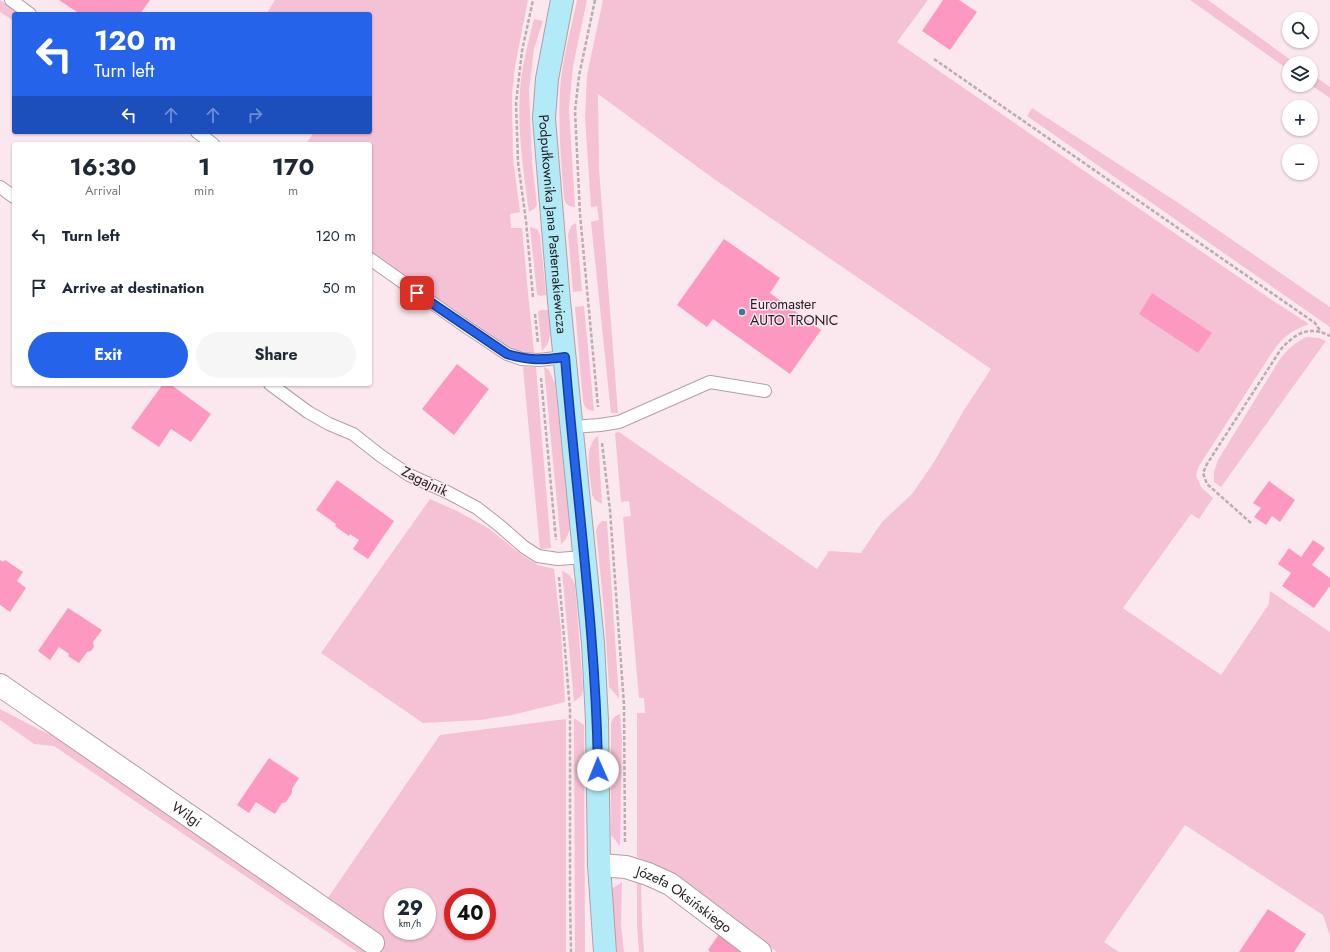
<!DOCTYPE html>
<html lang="en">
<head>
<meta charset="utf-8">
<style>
	:root { --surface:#fff; --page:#f6f6f7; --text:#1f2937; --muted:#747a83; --accent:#2563eb }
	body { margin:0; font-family:Jost,sans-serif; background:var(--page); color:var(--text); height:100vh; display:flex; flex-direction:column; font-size:15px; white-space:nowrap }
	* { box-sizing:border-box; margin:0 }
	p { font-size:13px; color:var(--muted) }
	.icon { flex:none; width:22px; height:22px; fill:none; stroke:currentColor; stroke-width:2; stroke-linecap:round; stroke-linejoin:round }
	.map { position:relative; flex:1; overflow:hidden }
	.drawer { position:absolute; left:12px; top:142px; width:360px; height:244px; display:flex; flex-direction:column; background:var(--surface); border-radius:4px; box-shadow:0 1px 3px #0004 }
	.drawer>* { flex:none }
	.banner { position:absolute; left:12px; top:12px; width:360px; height:122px; border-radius:4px; box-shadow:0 1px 3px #0004; background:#2563eb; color:#fff; overflow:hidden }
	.controls { position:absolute; left:1282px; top:12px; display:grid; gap:8px }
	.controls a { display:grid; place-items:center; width:36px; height:36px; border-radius:50%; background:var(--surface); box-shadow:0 1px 3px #0004; font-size:20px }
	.speed { position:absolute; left:384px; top:888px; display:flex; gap:8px; font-size:20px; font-weight:700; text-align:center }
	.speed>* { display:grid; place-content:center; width:52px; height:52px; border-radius:50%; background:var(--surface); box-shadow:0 1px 3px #0004; line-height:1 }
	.speed small { font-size:10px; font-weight:400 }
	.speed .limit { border:6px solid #d22; background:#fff; color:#111 }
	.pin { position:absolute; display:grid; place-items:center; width:34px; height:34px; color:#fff; margin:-17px; border-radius:8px; box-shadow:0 2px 6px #0006 }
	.me { position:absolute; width:44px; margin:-22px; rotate:359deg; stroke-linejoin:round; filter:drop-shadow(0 0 3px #0008) }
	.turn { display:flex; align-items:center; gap:14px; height:84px; padding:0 16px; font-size:18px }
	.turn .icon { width:52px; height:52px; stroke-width:2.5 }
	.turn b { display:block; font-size:28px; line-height:34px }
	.lanes { display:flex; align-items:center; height:38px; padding:0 16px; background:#0003; justify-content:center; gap:20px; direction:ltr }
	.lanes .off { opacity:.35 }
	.eta { display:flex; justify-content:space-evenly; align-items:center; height:68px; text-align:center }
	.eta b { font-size:24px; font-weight:700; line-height:28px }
	.action { display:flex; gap:8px; margin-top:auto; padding:8px 16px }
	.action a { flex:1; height:46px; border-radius:24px; background:var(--accent); color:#fff; font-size:16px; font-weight:700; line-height:46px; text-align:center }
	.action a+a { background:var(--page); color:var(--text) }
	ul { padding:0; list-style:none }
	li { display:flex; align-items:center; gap:12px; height:52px; padding:0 16px }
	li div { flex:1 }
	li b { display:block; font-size:15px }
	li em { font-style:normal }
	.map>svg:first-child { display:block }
	.green { fill:#f5c1d4; fill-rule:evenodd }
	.building { fill:#fd98c1 }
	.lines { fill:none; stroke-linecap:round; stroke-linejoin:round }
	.lane-casing { stroke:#b19fa5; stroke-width:14 }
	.street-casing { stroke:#b19fa5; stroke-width:24 }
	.secondary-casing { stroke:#b19fa5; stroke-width:24 }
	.path { stroke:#bbacb1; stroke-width:2.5; stroke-dasharray:4 2; stroke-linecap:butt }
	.lane { stroke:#fff; stroke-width:12 }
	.street { stroke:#fff; stroke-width:22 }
	.secondary { stroke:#b2eaf8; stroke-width:22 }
	.route-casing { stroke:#184099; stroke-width:10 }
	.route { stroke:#2563eb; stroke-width:7 }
	.poi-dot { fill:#3a788e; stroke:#fbe8ee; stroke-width:1.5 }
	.labels { text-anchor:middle; stroke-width:3; stroke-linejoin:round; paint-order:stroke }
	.street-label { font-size:14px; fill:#272123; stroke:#fbe8ee }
	.poi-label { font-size:14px; fill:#272123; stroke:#fbe8ee; text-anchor:start }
</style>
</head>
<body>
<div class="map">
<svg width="1330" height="952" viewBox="0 0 1330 952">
	<rect width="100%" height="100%" fill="#fbe8ee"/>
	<path class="green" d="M0,0L21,14H14V21L0,12Z
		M275,0H528L515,66L512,95L513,159L520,212L510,214L511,228H522L529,303L534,353L510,350L370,255V144H306L314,132H370V14H266Z
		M577,0H587L573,66L569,109L575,207C569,207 565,204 564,198C561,162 558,126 560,90C562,60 571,30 577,0Z
		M603,0H928L897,42L1269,298L1309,324C1290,332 1285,335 1273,351L1199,466L1196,475L1201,487L1213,498L1199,519L1191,514L1123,608L1221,675L1269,604L1270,591L1330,632V936L1323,915L1185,825L1104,942L1119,952H777L667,872L637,857V713H645L644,698H639L623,517L631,516L629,501L621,502L615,433L619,432L817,569L829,551L861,553L882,522L912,494L934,462L964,410L991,369L714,179L598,94L599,169L618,413H611L591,222L599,220L597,206L591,207L585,117L587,75Z
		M1190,0H1208L1295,63H1289V70Z
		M534,19L543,21L534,49L529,90L532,162L537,205L534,209L529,212C523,169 516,123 521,79C524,58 529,39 534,19Z
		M1311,74L1330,87V98L1311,85Z
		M1032,108L1180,204L1330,307V327L1027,116Z
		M576,223L582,291L573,292L568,234L571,226Z
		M530,227L537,229L540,235L546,295L540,296L537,294Z
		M584,306L594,411C587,410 585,408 583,401L575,307Z
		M541,310H548C550,324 554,340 542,351L538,312Z
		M1307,337L1319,338L1326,341L1221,487L1214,482V472L1218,460L1280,359C1288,349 1295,342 1307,337Z
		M523,367H536L551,548L540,549Z
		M544,367L549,370L555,384L570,527C568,535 567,540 561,544Z
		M598,436L602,504L595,500L592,495C591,478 582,447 598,436Z
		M430,499L457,511L488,528L522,555L538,565L554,569L561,629L565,702L512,715L480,720L423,723L321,653Z
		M602,521H607L619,698L609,687L604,609L596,531L598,525Z
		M562,571C570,574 572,578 575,585L583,688L582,695L574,702Z
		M0,709L40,730L72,743L372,952H357L54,746L34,744L0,720Z
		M620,714L622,739L620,846L611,835V725C612,719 614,716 620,714Z
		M574,718L584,725V730L585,952H575Z
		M566,719V952H377L327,899L440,735ZM393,897H427V931H393ZM453,897H487V931H453Z
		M637,881L641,883L642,924L644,952H639L637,925Z
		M622,882L621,925L624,952H617L611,894L613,888Z"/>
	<path class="building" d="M59,0H150L140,14H80Z
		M943,0H959L977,12L950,50L922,31Z
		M724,239L780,278L770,293L821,330L790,374L713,319L707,327L677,305Z
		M1152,293L1212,333L1198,353L1139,314Z
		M457,364L489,389L454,435L422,409Z
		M163,384H170L211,414L191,442L171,429L159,447L131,428Z
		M337,480L394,521L368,559L353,549L359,540L350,534L349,536L335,526L336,524L316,510Z
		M1269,481L1295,500L1280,522L1272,516L1266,525L1254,517L1261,508L1253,503Z
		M1313,540L1325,548L1312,565L1330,578V586L1314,608L1282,586L1291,573L1278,564L1289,548L1301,557Z
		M0,560L3,562L5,560L23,572L17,581L26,588L10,612L0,605Z
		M68,608L102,630L93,642L94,647L91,651L87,652L79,663L68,656L69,654L59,647L50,660L38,651Z
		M269,758L299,778L292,789V793L286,802L282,803L275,814L256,802L249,813L237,805Z
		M1268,909L1306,934L1294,952H1239Z
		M719,934L742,950L741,952H710L708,950Z"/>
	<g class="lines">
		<g class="lane-casing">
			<path id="lane" d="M11,0L30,14
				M197,132L213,144
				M0,187L14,197
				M370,259L465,326L507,354L522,359L539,360L565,357
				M270,384L308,412L329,424L353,434L381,456L409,475L447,492L477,508L500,526L524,547L538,556L558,559L584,557
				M572,427L600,425L619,422L710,382L765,391"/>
		</g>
		<g class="street-casing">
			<g id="street">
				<path id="s1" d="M0,685L373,943"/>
				<path id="s2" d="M599,865L626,867L648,874L670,884L760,952"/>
			</g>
		</g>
		<g class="secondary-casing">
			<g id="secondary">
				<path id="s3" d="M562,0L547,79L544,118L559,301L593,643L597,721L599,865L605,952"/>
			</g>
		</g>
		<path class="path" d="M595,0L579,76L575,111L580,214L598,407
			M934,59L1315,323L1321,332
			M533,297L526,221L518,162L516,103L522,51L533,0
			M535,314L538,343
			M541,378L556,540
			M602,443L610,510L624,705L625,843
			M1251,523L1207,484L1203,473L1207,464L1281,349C1296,333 1309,325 1330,336
			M559,577L570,710V898L571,952"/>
		<use href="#lane" class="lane"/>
		<use href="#street" class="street"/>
		<use href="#secondary" class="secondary"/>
	</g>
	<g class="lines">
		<g class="route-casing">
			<path id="route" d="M417,293L507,354C530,361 542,360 565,357C576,495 596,631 598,770"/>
		</g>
		<use href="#route" class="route"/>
	</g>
	<circle class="poi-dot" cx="742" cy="312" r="4"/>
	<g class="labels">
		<g class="street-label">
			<text dy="5" stroke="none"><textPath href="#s3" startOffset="226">Podpułkownika Jana Pasternakiewicza</textPath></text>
			<text transform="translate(425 481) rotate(26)" y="5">Zagajnik</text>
			<text dy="5" stroke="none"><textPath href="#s1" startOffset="227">Wilgi</textPath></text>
			<text dy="5" stroke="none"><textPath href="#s2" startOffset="94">Józefa Oksińskiego</textPath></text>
		</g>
		<g class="poi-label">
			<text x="750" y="309">Euromaster<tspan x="750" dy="16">AUTO TRONIC</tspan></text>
		</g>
	</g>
</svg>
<div class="controls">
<a><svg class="icon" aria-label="search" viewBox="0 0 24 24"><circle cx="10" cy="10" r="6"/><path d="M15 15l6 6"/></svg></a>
<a><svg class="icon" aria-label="layers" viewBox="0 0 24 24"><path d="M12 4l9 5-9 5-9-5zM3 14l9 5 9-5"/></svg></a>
<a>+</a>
<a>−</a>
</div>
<div class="speed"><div>29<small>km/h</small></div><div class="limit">40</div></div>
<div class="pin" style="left:417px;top:293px;background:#d93025"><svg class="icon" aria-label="arrive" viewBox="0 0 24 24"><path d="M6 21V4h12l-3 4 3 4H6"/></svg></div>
<svg class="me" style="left:598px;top:770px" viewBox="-20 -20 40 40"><circle r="19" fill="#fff"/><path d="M0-13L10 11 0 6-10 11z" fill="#2563eb"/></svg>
<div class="banner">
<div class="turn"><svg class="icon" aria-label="left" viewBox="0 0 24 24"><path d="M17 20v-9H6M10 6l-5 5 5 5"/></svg><div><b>120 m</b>Turn left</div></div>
<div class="lanes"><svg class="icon" aria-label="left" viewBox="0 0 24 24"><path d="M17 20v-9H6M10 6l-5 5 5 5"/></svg><svg class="icon off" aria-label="ahead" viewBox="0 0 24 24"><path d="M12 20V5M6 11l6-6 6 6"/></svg><svg class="icon off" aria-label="ahead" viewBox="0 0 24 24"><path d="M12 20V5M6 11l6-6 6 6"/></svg><svg class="icon off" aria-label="right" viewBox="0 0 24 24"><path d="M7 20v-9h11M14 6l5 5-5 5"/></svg></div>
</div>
<section class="drawer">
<div class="eta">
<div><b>16:30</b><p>Arrival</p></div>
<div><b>1</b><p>min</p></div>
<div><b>170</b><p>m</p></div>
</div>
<ul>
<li><svg class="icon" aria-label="left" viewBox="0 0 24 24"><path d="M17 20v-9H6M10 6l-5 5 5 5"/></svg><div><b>Turn left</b></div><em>120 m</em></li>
<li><svg class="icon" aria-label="arrive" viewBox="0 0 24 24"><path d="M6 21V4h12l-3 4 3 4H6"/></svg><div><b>Arrive at destination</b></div><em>50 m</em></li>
</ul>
<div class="action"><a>Exit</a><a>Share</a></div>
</section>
</div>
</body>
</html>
